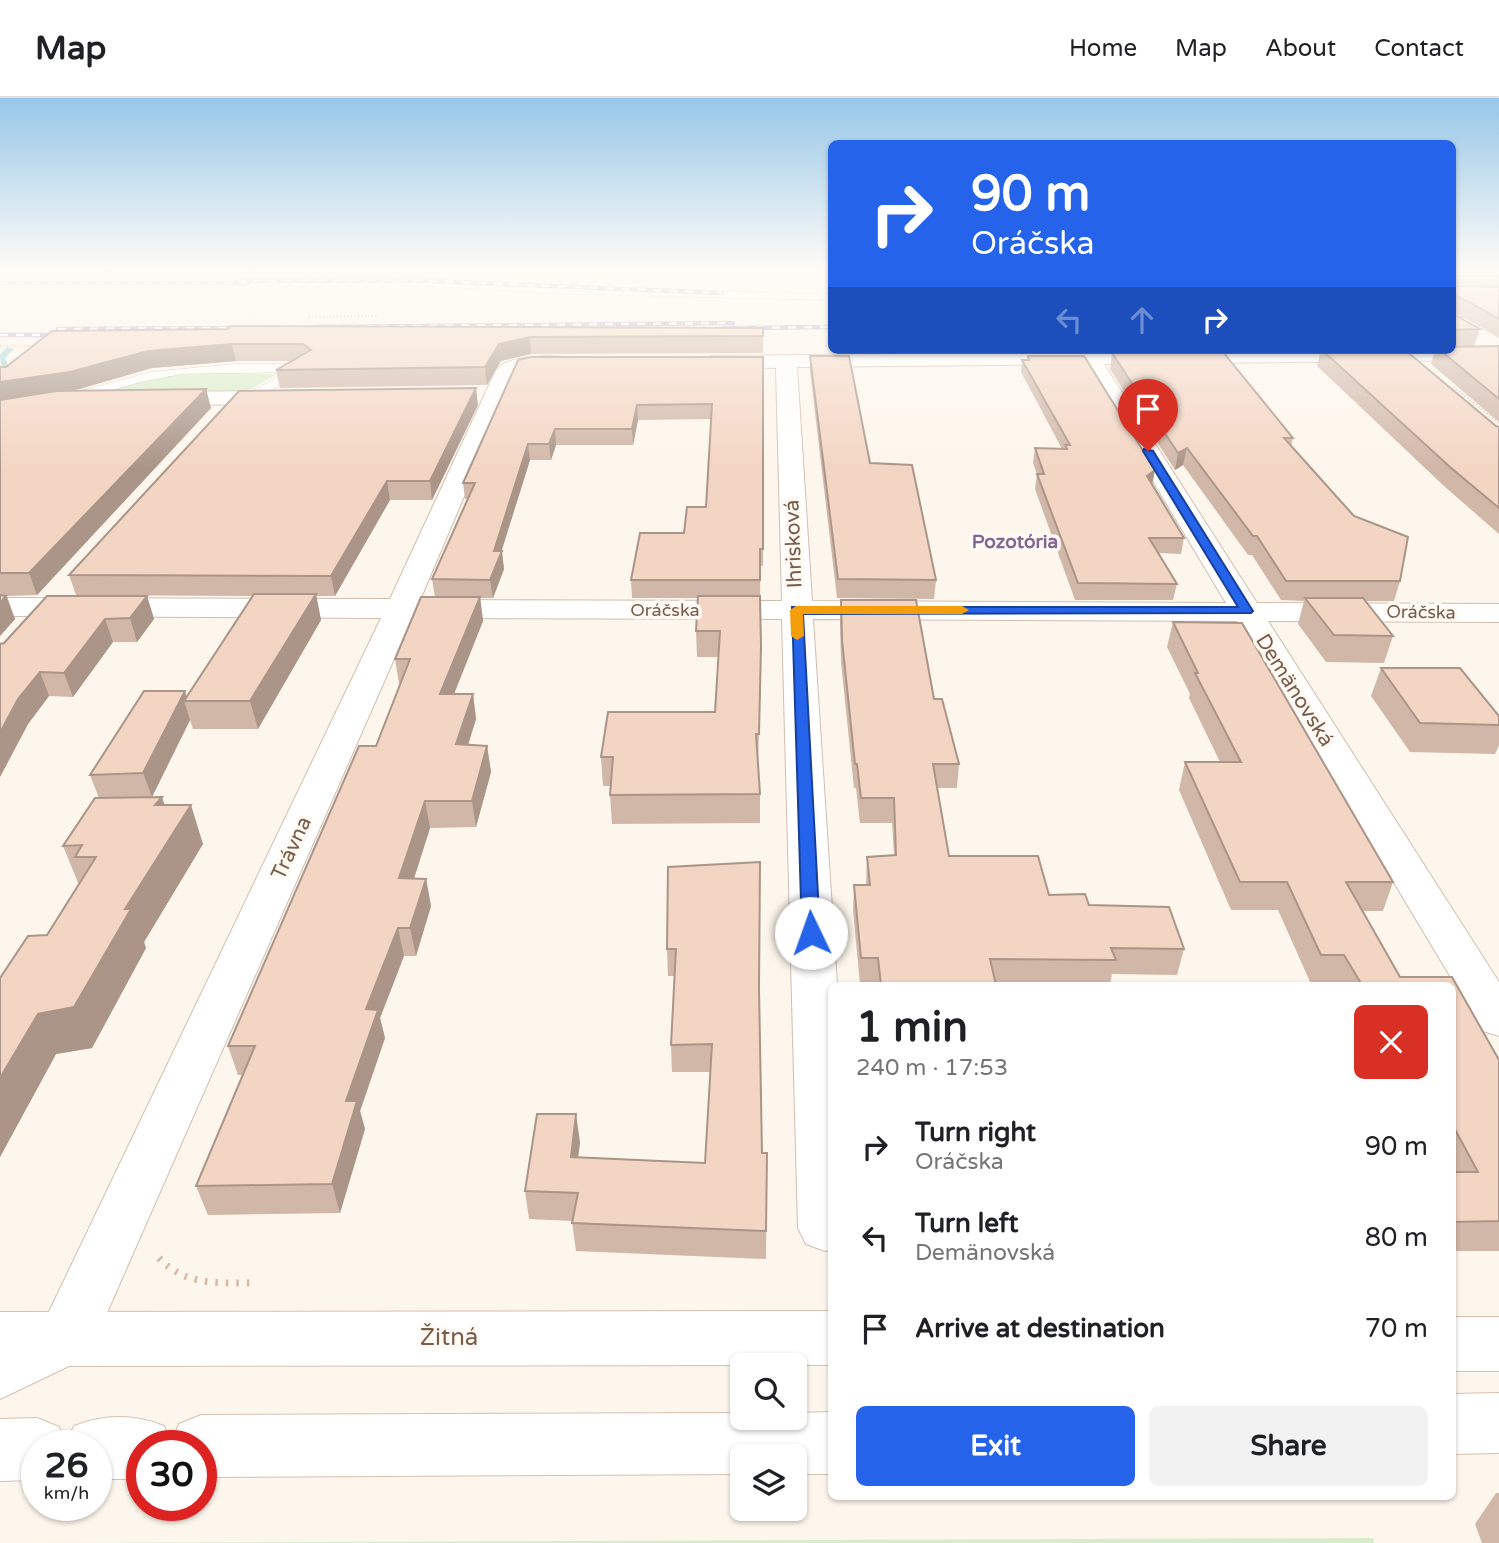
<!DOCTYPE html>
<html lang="en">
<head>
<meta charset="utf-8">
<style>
	:root { --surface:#fff; --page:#f2f2f2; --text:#202124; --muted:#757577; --line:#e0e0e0; --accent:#2563eb }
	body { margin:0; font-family:"Varela Round",sans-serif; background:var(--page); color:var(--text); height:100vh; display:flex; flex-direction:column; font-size:26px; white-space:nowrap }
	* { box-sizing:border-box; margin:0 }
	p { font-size:23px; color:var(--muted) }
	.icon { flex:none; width:38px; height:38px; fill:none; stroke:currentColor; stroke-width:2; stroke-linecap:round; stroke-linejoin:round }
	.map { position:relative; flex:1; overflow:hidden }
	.drawer { position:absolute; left:828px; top:884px; width:628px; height:518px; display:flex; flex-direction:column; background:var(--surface); border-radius:10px; box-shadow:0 2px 5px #0004 }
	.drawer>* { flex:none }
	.hud { position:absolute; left:828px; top:42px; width:628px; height:214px; border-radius:10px; box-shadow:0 2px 5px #0004; background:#2563eb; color:#fff; overflow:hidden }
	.buttons { position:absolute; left:730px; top:1255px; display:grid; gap:14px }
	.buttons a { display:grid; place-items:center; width:77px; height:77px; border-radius:10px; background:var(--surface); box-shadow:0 2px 5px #0004; font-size:35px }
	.speed { position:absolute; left:21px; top:1332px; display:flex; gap:14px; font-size:35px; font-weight:700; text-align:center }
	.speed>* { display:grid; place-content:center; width:91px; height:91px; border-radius:50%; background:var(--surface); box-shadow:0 2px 5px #0004; line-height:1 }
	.speed small { font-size:18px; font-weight:400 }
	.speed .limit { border:10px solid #d22; background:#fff; color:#111 }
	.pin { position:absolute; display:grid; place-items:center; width:60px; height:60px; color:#fff; margin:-72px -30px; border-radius:50% 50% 50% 0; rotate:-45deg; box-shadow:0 0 7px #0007 }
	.pin .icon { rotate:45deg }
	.me { position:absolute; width:77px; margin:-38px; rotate:357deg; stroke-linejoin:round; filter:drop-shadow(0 0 5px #0008) }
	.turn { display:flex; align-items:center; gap:24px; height:147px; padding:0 28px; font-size:32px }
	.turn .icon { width:91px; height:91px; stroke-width:2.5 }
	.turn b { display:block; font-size:49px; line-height:60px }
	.lanes { display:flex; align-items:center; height:66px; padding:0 28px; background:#0003; justify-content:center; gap:35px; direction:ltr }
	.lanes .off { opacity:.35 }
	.round { display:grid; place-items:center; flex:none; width:74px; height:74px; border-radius:10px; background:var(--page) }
	.overview { display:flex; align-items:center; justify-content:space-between; height:119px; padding:0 28px }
	h1 { font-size:42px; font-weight:800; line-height:52px }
	.cta { display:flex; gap:14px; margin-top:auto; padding:14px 28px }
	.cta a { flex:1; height:80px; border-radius:10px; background:var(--accent); color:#fff; font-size:28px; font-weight:800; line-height:80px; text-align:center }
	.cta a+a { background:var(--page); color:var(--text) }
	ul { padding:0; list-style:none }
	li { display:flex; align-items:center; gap:21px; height:91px; padding:0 28px }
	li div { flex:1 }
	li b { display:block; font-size:26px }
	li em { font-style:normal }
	header { display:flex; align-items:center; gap:42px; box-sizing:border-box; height:98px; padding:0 35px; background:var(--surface); border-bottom:2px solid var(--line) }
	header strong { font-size:33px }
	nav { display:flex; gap:38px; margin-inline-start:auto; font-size:24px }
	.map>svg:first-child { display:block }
	.green { fill:#d8ecc9 }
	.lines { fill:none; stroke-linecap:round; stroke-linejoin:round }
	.stream { fill:#a5d3da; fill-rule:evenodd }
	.lane-casing { stroke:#d1beb0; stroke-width:1 }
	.street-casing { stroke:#d1beb0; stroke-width:2 }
	.secondary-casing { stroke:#d6c0b0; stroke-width:2 }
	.path-far1 { stroke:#d9b8a5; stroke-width:2.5; stroke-dasharray:1 2.5; stroke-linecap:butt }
	.path { stroke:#d9b8a5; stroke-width:7; stroke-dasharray:2.5 8; stroke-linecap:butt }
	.lane { fill:#fff; fill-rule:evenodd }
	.street { fill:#fff; fill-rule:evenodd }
	.secondary { fill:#fff; fill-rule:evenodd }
	.rail-casing { stroke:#b9a8c9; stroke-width:4.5 }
	.rail { stroke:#fffaf3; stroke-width:2.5; stroke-dasharray:8; stroke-linecap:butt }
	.wall { fill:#d1b7a8 }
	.shaded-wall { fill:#aa9588 }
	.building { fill:#f3d5c3; stroke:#aa9588; stroke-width:2 }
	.route { fill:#2563eb; stroke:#184099; stroke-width:2 }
	.slow { fill:#f59e0b }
	.labels { text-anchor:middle; stroke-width:7; stroke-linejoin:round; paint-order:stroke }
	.far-street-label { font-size:18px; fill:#7a5c4d; stroke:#fffaf3 }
	.far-neighbourhood-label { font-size:19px; font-weight:bold; fill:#846695; stroke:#fffaf3 }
	.street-label { font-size:21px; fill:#7a5c4d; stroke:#fffaf3 }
	.near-street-label { font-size:24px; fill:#7a5c4d; stroke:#fffaf3 }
</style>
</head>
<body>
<header>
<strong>Map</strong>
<nav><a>Home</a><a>Map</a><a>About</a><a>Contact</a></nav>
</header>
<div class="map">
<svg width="1499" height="1445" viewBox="0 0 1499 1445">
	<rect width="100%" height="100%" fill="#fdf6ec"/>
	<path class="green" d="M204,274L276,276L249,292L231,295L108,296C123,278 180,276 204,274Z
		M1373,1440L1374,1445H26Z"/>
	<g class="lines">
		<path class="stream" d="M104,169H110L111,173L104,179L101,177L105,173Z
			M7,249L14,251L5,260L10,272L22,279V283C7,283 0,270 0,257Z"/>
		<g class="lane-casing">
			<path id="lane" d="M413,182L574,190L831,196V202L574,196L409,187L408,185Z
				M235,266H306L312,270L248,304L241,300L243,297L289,274L181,276L140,284L64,306L57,302L84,292L151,274Z"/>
		</g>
		<g class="street-casing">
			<path id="street" d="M1452,250H1499V262L1104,266L1257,505L1499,506V524L1268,523L1499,884V938L1483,933L1237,523L813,521L837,887H831V1151L825,1153L806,1146L798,1130L782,521L412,520L88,1258L67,1266L46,1258L38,1239L46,1220L381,520L0,518V500L390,501L496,272C509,256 557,256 575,261L578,265L575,269C555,274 536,269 516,276L420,502L782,503L776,270L705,268L702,264L705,260L712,258ZM1083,266L1226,505L812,503L797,269Z
				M285,293L293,295L296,300L293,305L156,308L148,306L145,301L148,296L156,294Z"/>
		</g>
		<g class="secondary-casing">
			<path id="secondary" d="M831,1213V1267L69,1268L0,1301V1214Z
				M1452,1219H1499V1273H1452Z
				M1499,1295V1355L1452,1356V1296Z
				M831,1314V1376H794V1358H742V1376L201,1379V1348H142V1381H96V1348H37V1382L0,1383V1321L37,1320L59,1329L66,1346L74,1328C104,1316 134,1316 164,1328L171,1345L179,1326L201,1317L742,1315V1320H794V1315Z"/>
		</g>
		<path class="path-far1" d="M309,219L378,218
			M0,248H36
			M1454,289L1499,325"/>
		<path class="path" d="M159,1160C184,1187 216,1185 250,1185"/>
		<use href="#lane" class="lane"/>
		<use href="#street" class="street"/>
		<use href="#secondary" class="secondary"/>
		<g class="rail-casing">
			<path id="rail" d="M238,183L405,182L722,195
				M0,185H247
				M1452,218L1499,217
				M317,229L733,225
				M724,230L831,229
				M58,231L247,230
				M0,237H66"/>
		</g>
		<use href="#rail" class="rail"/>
	</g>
	<path class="wall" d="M1452,169H1499V240L1456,215L1455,217L1480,231L1474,248H1452Z
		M763,230V255L531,256L501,263L487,287L280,290L276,272L291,263H236L152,270L71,293L206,291L211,310L37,497L7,498L15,521L0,538V269H6L52,233Z
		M1499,248V324L1431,266L1435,252H1452Z
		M1321,252H1405L1496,328L1499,329V436L1444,388L1317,268Z
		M1112,255L1293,340L1291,348L1400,483L1394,503H1366L1393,538L1384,565L1326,564L1298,526L1304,503L1281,502L1252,457H1248L1183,367L1175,372L1110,271Z
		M810,258L936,482L934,501L837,500L810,273Z
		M1028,258L1155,372L1152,387L1184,440L1181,456L1159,455L1177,486L1173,502H1075L1035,391L1037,376L1033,365L1035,350L1062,351L1021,274L1022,262H1027Z
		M763,259V468H760L761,575L758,664L760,696V725L612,726L610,697V688H603L601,659L715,614L719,559H697L696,533L698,500H632L631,482L684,435L706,409L711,321L638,322L633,347H556L551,362H530L501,453L504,471L493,500H480L483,523L454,596H473L476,621L468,647L487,648L491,674L476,729L430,730L414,781H426L431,808L416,858H404L380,920L385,940L360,1013L365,1031L340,1115L208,1117L196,1088L243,977H238L228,948L376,648L401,585H399L395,561L435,499L432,481L467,401H465L463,385L518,262Z
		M478,307L432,402H390L335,498H316L321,522L258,631H193L190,622L152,699H162L164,707L203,746L144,844L146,850L92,950L56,956L0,1059V880L47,837L79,787L63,748L99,700L90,677L187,599L252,498L76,497L69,477Z
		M147,498L154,521L137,544H113L73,599L49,598L28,626L0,679V546Z
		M841,502L934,601L959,666L957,690H937L949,758L1049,797L1089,807L1184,851L1177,877L1112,876L1110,887L860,886L853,812L854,787H866L867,759L894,757L892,725H860L856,690H854L841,564L840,524Z
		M1173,524L1242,525L1393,784L1383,813H1362L1400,879H1452L1499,962V1153H1452V887H1334V886H1311L1278,812H1231L1179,692L1185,664H1220L1189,600L1190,596L1167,549Z
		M1381,570L1499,618V647L1495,656L1410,654L1371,598Z
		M668,769L759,890L762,1055H767L766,1161L576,1153L572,1123L529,1121L525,1093L580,1044L578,1059L705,1065L710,974H672L671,947L675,878H668L667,851Z
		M1496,1395H1499V1445H1482L1475,1426Z"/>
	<path class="shaded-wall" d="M530,239L531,256L501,263L487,287L485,269L499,246Z
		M232,246L236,263L152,270L76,292L0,303V284L148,253Z
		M476,290L478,307L432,402L430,383Z
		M206,291L211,310L37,497L29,475Z
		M637,307L638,322L633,347L632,331Z
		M555,331L556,347L551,362L549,346Z
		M528,346L530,362L500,458L502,453L504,471L493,500L490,482L494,453Z
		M1187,350L1183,367L1175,372L1178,355Z
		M1155,372L1152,387L1147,378Z
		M387,383L390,402L335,498L331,478Z
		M316,496L321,522L258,631L250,603Z
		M6,498L15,521L0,538V505Z
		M147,498L154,521L137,544L130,520Z
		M480,499L483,523L444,621L440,596Z
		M105,521L113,544L73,599L64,575Z
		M40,574L49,598L28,626L0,679V635L18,601Z
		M185,593L188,603H184L190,622L152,699L143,675Z
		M473,596L476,621L460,672L456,646Z
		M487,648L491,674L476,729L472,703Z
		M162,699L173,734L191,707L203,746L144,844L146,850L92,950L56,956L0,1059V980L38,916L125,811L155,707Z
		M425,703L430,730L405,808L399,780Z
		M426,781L431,808L416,858L410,830Z
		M398,830L404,858L380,920L385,940L360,1013L365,1031L340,1115L332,1086L346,1003L366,911Z
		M576,1016L580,1044L575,1087L571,1059Z"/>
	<path class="building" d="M1452,169H1499V178H1457L1454,180L1455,188L1499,189V221L1456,197L1455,217L1480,231L1452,232Z
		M230,228L763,230V238L530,239L499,246L485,269L276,272L311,252L303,246H232L148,253L70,274L0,284V269H6L52,233L228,231Z
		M1499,248V301L1440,252H1452V249Z
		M1322,252H1405L1496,328L1499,329V410L1450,369Z
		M1223,254L1293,340H1284L1354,418L1408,439L1400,483H1286L1257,438H1253L1187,350L1178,355L1112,255Z
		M810,258H849L870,365L912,367L936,482L838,481Z
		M1028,258H1084L1155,372L1147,378L1184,440H1149L1177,486L1078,485L1037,376H1044L1035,350L1067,351L1065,347H1070L1022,262H1029Z
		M531,259H763V451H760V482H631L640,435H684L687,409H706L712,306L637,307L632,331H555L549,346H528L494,453H502L490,482L432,481L475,385H463L518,262Z
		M476,290L430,383H387L331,478L69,477L239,293Z
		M206,291L29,475H0V302L56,293Z
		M254,496H316L250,603H184Z
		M0,497L6,498L0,505Z
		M47,498H147L130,520L105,521L64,575L40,574L18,601L0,635V546L4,545Z
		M698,498H760L761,549L759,636H756L760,696L610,697L613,659H601L608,614H715L720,533H696Z
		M421,499H480L440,596H473L456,646L487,648L472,703H425L399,780L426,781L410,830H398L366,911L378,912L346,1003H357L332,1086L196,1088L255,948H228L359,648H376L410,561H395Z
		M1305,500H1363L1393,538L1334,537Z
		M841,502H916L934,601H942L959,666H933L949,758H1038L1049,797L1085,796L1089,807L1169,809L1184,851L1111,850L1116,862L990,861L996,887H881L878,860H861L854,787H870L867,759L896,757L894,700H861L857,666H855L842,542Z
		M1173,524L1242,525L1393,784H1346L1400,879H1452L1499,962V1123L1452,1124V1074H1478L1452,1026V887H1362L1344,857H1321L1287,784H1240L1185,664H1241L1195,575H1198Z
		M1381,570H1460L1499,618V627L1420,625Z
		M144,593H185L143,675L90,677Z
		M162,699L155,707H191L125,811H131L74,909L38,916L0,980V880L28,838L47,837L96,759H75L82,747L63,748L95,700Z
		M760,764L759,890L762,1055H767L766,1133L572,1125L578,1095L525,1093L537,1016H576L571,1059L705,1065L712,946L671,947L676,851H667L668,769Z"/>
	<linearGradient id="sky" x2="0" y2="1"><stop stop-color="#97c7e8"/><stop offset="0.46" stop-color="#fefbf6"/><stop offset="1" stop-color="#fefbf6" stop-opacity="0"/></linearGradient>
	<rect width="1499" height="371" fill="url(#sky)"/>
	<path class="route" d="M1144,351L1153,353L1253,513L1251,515L803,516L820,835L817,839H805L802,835L792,509H1238L1143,353Z"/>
	<path class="slow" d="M796,508H962L969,512L962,516H803L804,538L797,542L791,538L790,512Z"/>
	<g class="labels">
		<g class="far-street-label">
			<text x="665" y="518">Oráčska</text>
			<text transform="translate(1421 514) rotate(1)" y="6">Oráčska</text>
		</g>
		<g class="far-neighbourhood-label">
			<text x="1015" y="450">Pozotória</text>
		</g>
		<g class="street-label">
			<text transform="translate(793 446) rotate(-92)" y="7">Ihrisková</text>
			<text transform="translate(1295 592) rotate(58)" y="7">Demänovská</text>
			<text transform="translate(291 750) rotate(-65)" y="7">Trávna</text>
		</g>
		<g class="near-street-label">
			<text x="449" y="1247">Žitná</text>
		</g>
	</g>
</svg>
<div class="buttons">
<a><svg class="icon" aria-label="search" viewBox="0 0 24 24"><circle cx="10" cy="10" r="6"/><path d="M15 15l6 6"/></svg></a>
<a><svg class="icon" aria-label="layers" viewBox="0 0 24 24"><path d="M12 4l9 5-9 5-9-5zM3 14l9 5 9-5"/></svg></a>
</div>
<div class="speed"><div>26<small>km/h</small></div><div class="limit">30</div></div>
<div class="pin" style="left:1148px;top:353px;background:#d93025"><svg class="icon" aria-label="arrive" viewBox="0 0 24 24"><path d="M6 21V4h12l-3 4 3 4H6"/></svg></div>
<svg class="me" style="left:811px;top:835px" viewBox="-20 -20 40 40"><circle r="19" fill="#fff"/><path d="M0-13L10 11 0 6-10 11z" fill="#2563eb"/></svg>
<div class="hud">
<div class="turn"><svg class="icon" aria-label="right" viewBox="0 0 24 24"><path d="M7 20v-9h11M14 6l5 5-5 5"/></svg><div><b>90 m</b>Oráčska</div></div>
<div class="lanes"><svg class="icon off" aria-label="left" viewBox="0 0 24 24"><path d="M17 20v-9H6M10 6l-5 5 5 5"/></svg><svg class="icon off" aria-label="ahead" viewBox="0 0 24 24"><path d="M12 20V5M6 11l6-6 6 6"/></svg><svg class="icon" aria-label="right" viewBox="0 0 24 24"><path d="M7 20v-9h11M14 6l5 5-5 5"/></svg></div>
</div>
<section class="drawer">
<div class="overview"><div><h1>1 min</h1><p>240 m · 17:53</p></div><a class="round" style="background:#d93025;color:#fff"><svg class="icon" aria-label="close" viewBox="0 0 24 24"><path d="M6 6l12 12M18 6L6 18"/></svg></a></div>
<ul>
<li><svg class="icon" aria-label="right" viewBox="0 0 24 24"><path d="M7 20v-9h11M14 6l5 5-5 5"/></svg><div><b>Turn right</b><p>Oráčska</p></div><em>90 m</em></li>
<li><svg class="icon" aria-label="left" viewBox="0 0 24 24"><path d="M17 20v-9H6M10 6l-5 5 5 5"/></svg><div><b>Turn left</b><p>Demänovská</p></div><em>80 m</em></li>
<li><svg class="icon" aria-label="arrive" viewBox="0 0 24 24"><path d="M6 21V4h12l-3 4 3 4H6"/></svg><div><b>Arrive at destination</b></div><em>70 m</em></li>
</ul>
<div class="cta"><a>Exit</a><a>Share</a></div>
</section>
</div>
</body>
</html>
